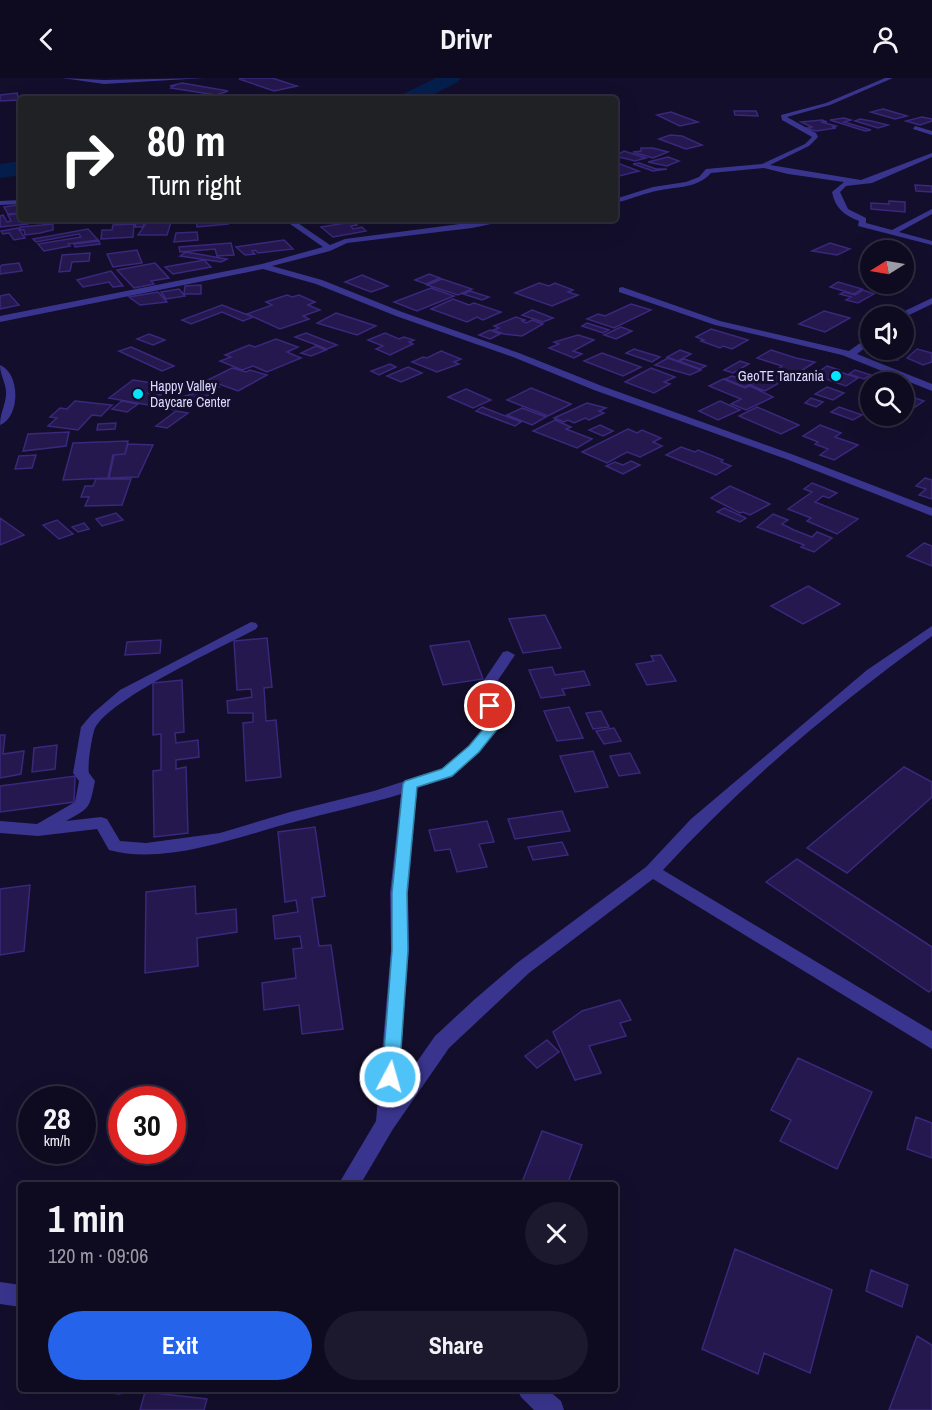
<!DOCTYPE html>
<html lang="en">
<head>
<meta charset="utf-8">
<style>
	:root { --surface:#0e0a20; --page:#1c182d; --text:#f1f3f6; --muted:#9b9aa5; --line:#2e2b3e; --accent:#2563eb }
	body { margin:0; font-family:"Archivo Narrow",sans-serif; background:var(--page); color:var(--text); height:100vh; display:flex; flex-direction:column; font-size:22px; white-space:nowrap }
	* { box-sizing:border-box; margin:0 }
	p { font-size:20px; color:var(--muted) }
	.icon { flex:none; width:33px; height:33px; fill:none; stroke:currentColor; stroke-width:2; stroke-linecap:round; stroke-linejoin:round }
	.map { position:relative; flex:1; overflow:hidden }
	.details { position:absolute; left:18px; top:1104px; width:600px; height:210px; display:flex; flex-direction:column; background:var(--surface); border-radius:6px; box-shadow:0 6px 24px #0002,0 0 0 2px var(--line) }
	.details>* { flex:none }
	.banner { position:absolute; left:18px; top:18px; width:600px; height:126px; border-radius:6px; box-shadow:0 6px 24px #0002,0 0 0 2px var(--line); background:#202124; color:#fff; overflow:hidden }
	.needle { width:39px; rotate:259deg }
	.buttons { position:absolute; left:860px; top:162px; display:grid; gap:12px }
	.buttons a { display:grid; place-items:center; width:54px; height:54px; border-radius:50%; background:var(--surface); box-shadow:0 6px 24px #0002,0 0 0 2px var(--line); font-size:30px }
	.speed { position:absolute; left:18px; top:1008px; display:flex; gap:12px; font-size:30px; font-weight:700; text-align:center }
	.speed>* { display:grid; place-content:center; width:78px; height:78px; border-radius:50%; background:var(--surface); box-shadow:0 6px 24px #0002,0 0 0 2px var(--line); line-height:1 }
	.speed small { font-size:15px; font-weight:400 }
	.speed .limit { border:9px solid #d22; background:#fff; color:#111 }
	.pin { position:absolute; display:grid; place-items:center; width:51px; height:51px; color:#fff; margin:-26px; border:3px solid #fff; border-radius:50%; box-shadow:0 2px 6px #0007 }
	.me { position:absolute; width:66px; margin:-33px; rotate:6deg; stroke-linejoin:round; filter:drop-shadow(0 0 4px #0008) }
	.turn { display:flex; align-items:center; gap:21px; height:126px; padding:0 30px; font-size:27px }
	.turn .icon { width:78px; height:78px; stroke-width:2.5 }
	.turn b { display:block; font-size:42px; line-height:51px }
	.round { display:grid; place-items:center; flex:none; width:63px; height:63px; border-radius:32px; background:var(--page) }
	.headline { display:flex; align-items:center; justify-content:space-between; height:102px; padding:0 30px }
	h1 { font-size:36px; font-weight:800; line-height:45px }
	.action { display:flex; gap:12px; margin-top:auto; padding:12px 30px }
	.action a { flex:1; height:69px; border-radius:36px; background:var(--accent); color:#fff; font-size:24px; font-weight:800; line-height:69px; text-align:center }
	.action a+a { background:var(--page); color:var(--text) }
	header { display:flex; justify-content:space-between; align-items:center; height:78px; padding:0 30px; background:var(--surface); font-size:27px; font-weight:800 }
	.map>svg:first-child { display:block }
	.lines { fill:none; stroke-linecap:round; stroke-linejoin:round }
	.river { fill:#051f4d; fill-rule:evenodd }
	.building { fill:#24184e; stroke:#3a287c; stroke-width:1.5 }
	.service { fill:#39358e; fill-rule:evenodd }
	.minor { fill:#39358e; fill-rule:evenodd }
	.route { fill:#4fc3f7; stroke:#337fa1; stroke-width:1.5 }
	.poi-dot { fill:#04e4ff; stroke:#130e2b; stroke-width:2 }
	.labels { text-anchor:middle; stroke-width:6; stroke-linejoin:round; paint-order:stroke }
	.far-poi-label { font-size:14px; fill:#ddd8ff; stroke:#130e2b; text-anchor:end }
</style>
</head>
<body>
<header><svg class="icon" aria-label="back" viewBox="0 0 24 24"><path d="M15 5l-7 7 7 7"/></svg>Drivr<svg class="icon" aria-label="person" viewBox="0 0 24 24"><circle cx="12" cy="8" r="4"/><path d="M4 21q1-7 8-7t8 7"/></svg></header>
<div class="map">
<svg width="932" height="1332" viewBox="0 0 932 1332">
	<rect width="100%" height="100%" fill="#130e2b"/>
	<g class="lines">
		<path class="river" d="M436,0H461L458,4L424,21H398L401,17Z
			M21,83V97L0,100V86Z"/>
	</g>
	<path class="building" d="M246,0H272L297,8L274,13L239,1Z
		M182,5L228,13L216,17L171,10L174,8H170Z
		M17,15L19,22L0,23V17Z
		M883,31L907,38L895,41L871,34Z
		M734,33H756L758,38L735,37Z
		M671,34L698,44L680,48L657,37Z
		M922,39L932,41V43L920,47L906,43Z
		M844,40L851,42L844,44L871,52L865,53L830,42Z
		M860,41L871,43L888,47L878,50L855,43Z
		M822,42L827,44H821L836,48L832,49L836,50L816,53L807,50L812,49L801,44Z
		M670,57L682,58L702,67L686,71L659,61Z
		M641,70H653L668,74L653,80L633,74L641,73Z
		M624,73L646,80L635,83L615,78Z
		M668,79L679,83L667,88L648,84Z
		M639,85L656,91H667L653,93L633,86Z
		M620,86L639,93L615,99V87Z
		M915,107L932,108V114L916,113Z
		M889,123L905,124V134L871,131V125L889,126Z
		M17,127L21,130V135L8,136L4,129Z
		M21,135V141H25L28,146L0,149V138L3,137L7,144L11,143L8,137Z
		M59,141H74V144L43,146L44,142Z
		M144,141L143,149H135L136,144L111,145L112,142Z
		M226,141L228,146L197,149L196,142Z
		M147,144H171L167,157H138Z
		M352,144L357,147L351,148L353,151L362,149L366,153L333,159L321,149Z
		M53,146V152L40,155L25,157L24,152H20V149Z
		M134,146L133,159L101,161L102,152H112L113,147Z
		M18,150L25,160L14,162L9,155L3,156L1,153Z
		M88,151L98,162L68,166L70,168L44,173L38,166L81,159L79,156L36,164L33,161Z
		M197,154L198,162L174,164L176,155Z
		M284,162L293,171L258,175L255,172L252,173L255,176L245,177L236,169Z
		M99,163L100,166L75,169L74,166Z
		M231,165L234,177L217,178L215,171L180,174L179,169Z
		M830,165L850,171L837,177L812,173Z
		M137,172L142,185L113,189L107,176Z
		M186,174L227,181L221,184L180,178Z
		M90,175L89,183L72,184L70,193L59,194L62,177Z
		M204,182L211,189L173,196L165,189Z
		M19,185L22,193L0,196V189L2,187Z
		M155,185L169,200L151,203L154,206L134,210L117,192Z
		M111,193L123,208L113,209L109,204L83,209L77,202Z
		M429,196L440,200L426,206L415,202Z
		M362,197L388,208L371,214L345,204Z
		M442,201L472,211L458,217L427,207Z
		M838,204L862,211L854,216L830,209Z
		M539,205L549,208L555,205L573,212L568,214L578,217L552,228L515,215Z
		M201,207V216H184L185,208Z
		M431,210L454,218L417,233L394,224Z
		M179,211L185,218L166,221L161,214Z
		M863,212L874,216L858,225L846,222L851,219L840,216L844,214L855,217Z
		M470,213L489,219L482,222L463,216Z
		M158,214L167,224L140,227L129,219Z
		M9,216L19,227L0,231V218Z
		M287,217L292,219L299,217L315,224L308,227L320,232L303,238L309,241L280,251L247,236L272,227L266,224Z
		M453,221L469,227L474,225L501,234L483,242L477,239L467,244L431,231Z
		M631,226L651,232L614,250L587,241L598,236L605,238Z
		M222,227L253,239L243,243L222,234L191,246L182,242Z
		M532,232L553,240L543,244L522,237Z
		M824,233L850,240L825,254L799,246Z
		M336,235L376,248L357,257L317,245Z
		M516,239L525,242L522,243L526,245L532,242L543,246L522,258L504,256L493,252L499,250L494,248Z
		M587,245L609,252L603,255L582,248Z
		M621,249L632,253L616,261L604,257Z
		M711,251L748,262L732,271L723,268L720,270L701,263L704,262L696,259Z
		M490,252L500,256L490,261L479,257Z
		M306,255L337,267L327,271L295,259Z
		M385,255L399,261L404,259L414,262L409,264L413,266L390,277L376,271L383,268L368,262Z
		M149,256L165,262L153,267L137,261Z
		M578,257L594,262L573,273L582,276L574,280L549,270L559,266L554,264Z
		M276,261L298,269L287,274L301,280L267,294L253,288L242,292L220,283L231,279L225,277L249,267L255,269Z
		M316,268L326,272L311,278L301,275Z
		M131,269L174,288L162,293L119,273Z
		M634,271L660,279L652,284L626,275Z
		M917,271L932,275V284L923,287L907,280Z
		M680,272L691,276L678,283L667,279Z
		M771,272L796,280L815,284L795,297L778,291L782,288L757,280Z
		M885,272H900L898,282H891L886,278Z
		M441,273L461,281L454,284L459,286L437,294L412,284L423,279L427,280Z
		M602,275L641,289L623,298L584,283Z
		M668,280L701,292L690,297L655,287Z
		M684,281L706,288L700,291L679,283Z
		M740,283L749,286L733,295L724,292Z
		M390,286L396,289L379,297L371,293Z
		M827,288L839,292L837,293L858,300L846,308L814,297Z
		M408,289L422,295L401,304L387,298Z
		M232,290L246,294L250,292L267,297L238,313L208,302Z
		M651,290L675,299L664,304L670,306L654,315L625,304Z
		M855,292L871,297L864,301L849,296Z
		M772,295L788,300L765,313L750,307Z
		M732,298L752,305L745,309L725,301Z
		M723,301L745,310L750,308L773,319L746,332L731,326L741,321L709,308Z
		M133,302L159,306L148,315L161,317L148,327L109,320Z
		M207,303L219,309L207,314L212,316L173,332L161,325L202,313L194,308Z
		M827,309L844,315L833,322L815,316Z
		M531,310L571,326L548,338L507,322Z
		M466,311L491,322L473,330L448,319Z
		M903,316L924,323L906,335L903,334Z
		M811,320L823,324L816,329L805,325Z
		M75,323L102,326L112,327L101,338L92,337L78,352L48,348L57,340L50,339L60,330L67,331Z
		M122,323L138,326L127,334L112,331Z
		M720,323L740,332L718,342L699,333Z
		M587,325L606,330L599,333L604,335L589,342L585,340L574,345L568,342L564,344L554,340Z
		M482,329L521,344L515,348L476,333Z
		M757,329L799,347L781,356L739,338Z
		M839,329L862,337L853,342L831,334Z
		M522,330L546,339L532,347L507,337Z
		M176,333L188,335L167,350L156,348Z
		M555,342L571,349L566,351L592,361L577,370L533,353Z
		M116,345L115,351L97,352L98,346Z
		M600,347L613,353L603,358L589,352Z
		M820,347L841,355L835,359L858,367L834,382L820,377L828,371L815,366L818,364L803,358Z
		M628,351L637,355L642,352L661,360L653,364L662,368L640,379L627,374L607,385L582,374Z
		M69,354L66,368L23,373L28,356Z
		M128,363L125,376L113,377L108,400L63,402L73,365Z
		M128,366L153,367L138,399L109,400L114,377L125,376Z
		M681,369L695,374L698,372L723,382L721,384L731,388L716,397L666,377Z
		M36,377L32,390L15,391L19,378Z
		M631,383L640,387L623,396L606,388L615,384L623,387Z
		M925,400L932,402V421L919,417L926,411L916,408Z
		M96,401H131L122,427L85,428L89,419H81L85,408H93Z
		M812,405L837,415L829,420L823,418L815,424L858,441L837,456L807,443L811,440L788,431L812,414L804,411Z
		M730,408L770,426L750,437L743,434L740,435L711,420Z
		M724,430L746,440L740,444L717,434Z
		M116,435L123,442L102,448L96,441Z
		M773,436L788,442L782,446L794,452L812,459L817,454L832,460L814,474L801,469L804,467L757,449Z
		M0,440L24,457L0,467Z
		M57,442L73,456L59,461L43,447Z
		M84,445L89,451L78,454L72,449Z
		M924,465L932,468V488L907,478Z
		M808,508L840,526L803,546L771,528Z
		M545,537L561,570L523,575L509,541Z
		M267,560L272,609L264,610L266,643L276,642L281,699L246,703L243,645L253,644V635H228L227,623L252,619L251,611L237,612L234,563Z
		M161,562L160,575L125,577L127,564Z
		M469,563L483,601L443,607L430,568Z
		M661,577L676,603L647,607L636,586L654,583L651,578Z
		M552,589L555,597L584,593L590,607L562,611L565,617L541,620L529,592Z
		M182,602L184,654L175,655L176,665L198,662L199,679L176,682V691L186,689L188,755L154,759L153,693L161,692V656L153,657V605Z
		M569,629L583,660L557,663L544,633Z
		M601,633L609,649L593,651L586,635Z
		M614,650L621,663L604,666L596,653Z
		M0,657H5L3,676L24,673L21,696L0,700Z
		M57,667L55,691L32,694L34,670Z
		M593,673L608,709L575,714L560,678Z
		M630,675L640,695L619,698L610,678Z
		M904,689L932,704V719L847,795L807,770Z
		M75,698L74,724L0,734V708Z
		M562,733L570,753L515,761L508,741Z
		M487,743L494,764L479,766L487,789L457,794L450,771L435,773L429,752Z
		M315,749L325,818L312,820L319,868L331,867L343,951L302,956L299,927L264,932L262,905L296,900L293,871L302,870L300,858L275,861L273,838L298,834L296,822L285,824L278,754Z
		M562,764L568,777L533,782L528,769Z
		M797,781L932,869V911L929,914L766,804Z
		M30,807L24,873L0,877V811Z
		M195,808L196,836L236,831L237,854L197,860L198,888L145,895L146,814Z
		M620,922L631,942L620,945L626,958L589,968L601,995L575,1002L553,954L582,933Z
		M547,962L559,974L537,990L525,978Z
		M798,980L872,1014L837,1091L780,1063L791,1042L771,1032Z
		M916,1039L932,1045V1080L907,1071Z
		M542,1053L582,1067L567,1107H521Z
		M735,1171L832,1212L810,1295L764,1275L758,1296L702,1271Z
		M871,1192L908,1207L902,1229L866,1213Z
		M917,1258L932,1267V1332H889Z
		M74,1311H121L120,1316Z
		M145,1314L207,1321L204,1332H140Z"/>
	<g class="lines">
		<path class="service" d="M62,0L104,2L205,0L104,6Z"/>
		<path class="minor" d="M885,0H893L830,27L787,39L816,55L818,59L809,68L770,87L861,102L932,75V79L872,105L846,108L840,114L848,131L866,140V145L892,152L932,131V136L899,154L932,163V167L858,148L859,143C844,137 835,130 832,114L844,104L788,96L764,90L711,95C696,112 673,108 652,114C640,117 628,122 615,125V121L653,109L686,104L699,99L706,91L762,86L805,66L812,59L782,42L781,37L826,25Z
			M915,48L932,53V57L913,51Z
			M21,122V126L0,127V123Z
			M283,141H292L330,167L345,161L498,141H515L472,150L347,165L330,173L272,188L322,202L402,234L519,275L602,308L794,377L932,430V438L786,381L594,312L513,279L396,238L316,206L263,191L0,244V238L262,186L323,169Z
			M622,209L720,243L849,273L870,258V266L857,276L932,306V313L842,277L715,247L619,214V210Z
			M932,220V226L903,240L894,238Z
			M0,287C21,296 20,339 0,347C0,336 5,328 6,317C7,306 0,298 0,287Z
			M251,544L256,545L258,548L256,551C222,569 111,620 95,650C92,657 87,689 89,695C91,698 93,700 95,703C89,731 91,729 66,743L101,739L107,741L120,763L146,765L220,755L290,734L374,713L442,691L469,668L485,648L480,608L503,574L508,573L515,577L494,608L499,649L497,652L479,674L452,699L417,710L408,815L409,872L398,1011L435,958L475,921L517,885L646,789L691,741L867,592L932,548V558C836,627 743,705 663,792L932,953V971L653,801L529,895L449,970L393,1051L360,1107H338L376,1043L391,872L390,815L401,716C366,727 330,734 294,744C240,758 165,788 109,772L97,751L38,758L0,755V743L37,746L75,724L79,703L73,695L81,649L92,636L120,612Z
			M0,1204L21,1207V1229L0,1226Z
			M517,1311H547L561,1323L564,1332H534L521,1319Z"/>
	</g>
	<path class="route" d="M490,624L496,628L499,649L479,674L452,698L417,709L407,815L408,872L399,999L397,1004L390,1006L384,1004L382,999L392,872V815L403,706L405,703L442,691L469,668L485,649L483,628Z"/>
	<g class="poi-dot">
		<circle cx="836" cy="298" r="6"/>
		<circle cx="138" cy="316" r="6"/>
	</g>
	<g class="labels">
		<g class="far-poi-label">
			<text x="824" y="303">GeoTE Tanzania</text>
			<text x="150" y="313" text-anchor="start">Happy Valley<tspan x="150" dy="16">Daycare Center</tspan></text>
		</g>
	</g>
</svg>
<div class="buttons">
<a><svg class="needle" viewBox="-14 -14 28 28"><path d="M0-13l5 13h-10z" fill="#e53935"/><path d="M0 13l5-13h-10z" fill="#9b9aa5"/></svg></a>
<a><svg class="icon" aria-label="sound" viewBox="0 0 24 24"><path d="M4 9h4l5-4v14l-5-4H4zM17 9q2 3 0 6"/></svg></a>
<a><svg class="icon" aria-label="search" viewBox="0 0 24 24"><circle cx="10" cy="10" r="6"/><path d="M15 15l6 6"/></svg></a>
</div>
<div class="speed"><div>28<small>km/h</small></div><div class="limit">30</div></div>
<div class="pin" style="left:490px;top:628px;background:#d93025"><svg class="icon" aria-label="arrive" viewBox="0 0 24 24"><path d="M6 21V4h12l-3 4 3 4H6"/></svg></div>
<svg class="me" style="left:390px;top:999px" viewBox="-20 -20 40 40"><circle r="17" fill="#4fc3f7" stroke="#fff" stroke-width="3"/><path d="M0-11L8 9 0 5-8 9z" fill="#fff"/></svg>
<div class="banner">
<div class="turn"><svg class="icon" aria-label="right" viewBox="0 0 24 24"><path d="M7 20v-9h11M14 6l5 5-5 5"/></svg><div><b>80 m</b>Turn right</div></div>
</div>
<section class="details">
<div class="headline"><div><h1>1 min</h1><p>120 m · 09:06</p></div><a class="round"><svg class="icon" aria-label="close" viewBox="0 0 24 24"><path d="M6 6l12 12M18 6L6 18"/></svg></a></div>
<div class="action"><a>Exit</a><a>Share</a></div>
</section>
</div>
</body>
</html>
